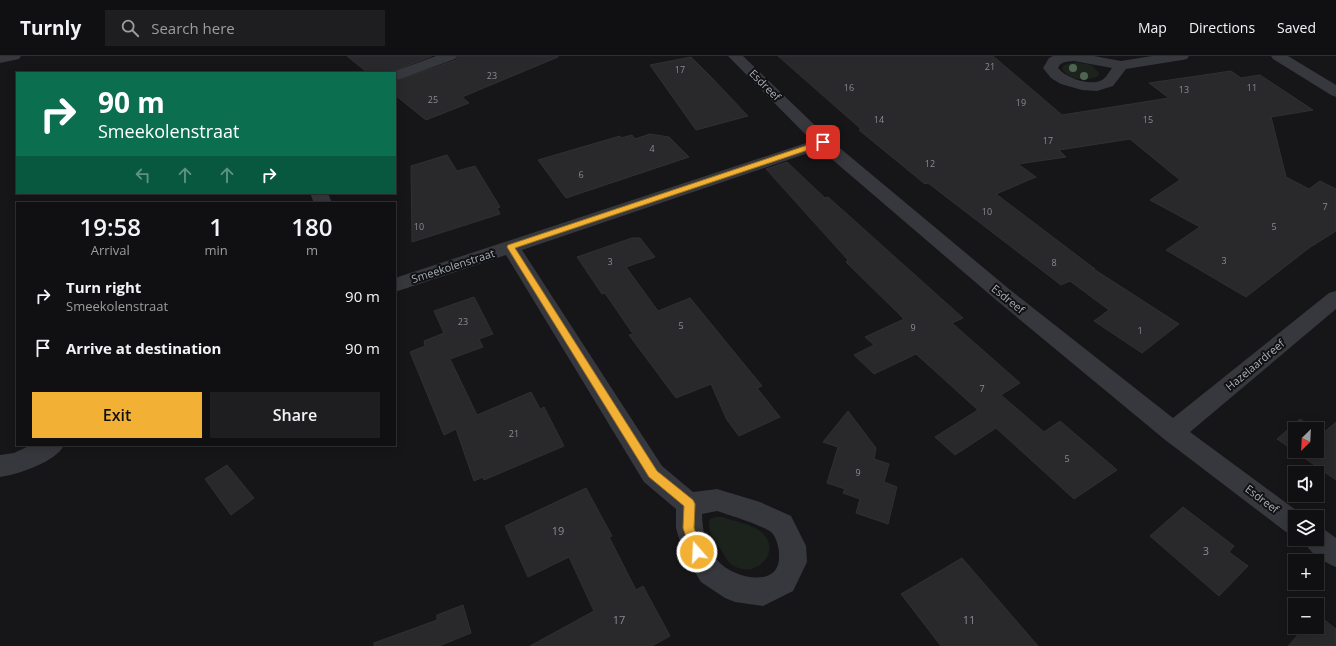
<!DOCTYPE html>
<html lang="en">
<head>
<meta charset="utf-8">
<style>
	:root { --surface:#101012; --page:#1e1e20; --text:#f1f3f6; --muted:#9c9d9f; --line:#303032; --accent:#f2b134 }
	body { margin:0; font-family:"Open Sans",sans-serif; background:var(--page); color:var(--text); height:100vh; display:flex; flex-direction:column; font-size:15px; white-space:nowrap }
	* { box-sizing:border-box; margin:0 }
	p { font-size:13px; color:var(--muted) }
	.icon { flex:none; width:22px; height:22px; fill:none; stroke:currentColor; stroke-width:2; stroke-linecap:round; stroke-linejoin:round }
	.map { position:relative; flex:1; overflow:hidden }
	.panel { position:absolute; left:16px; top:146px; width:380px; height:244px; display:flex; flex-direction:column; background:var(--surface); border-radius:0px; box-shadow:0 2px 10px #0003,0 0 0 1px var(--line) }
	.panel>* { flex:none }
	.banner { position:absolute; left:16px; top:16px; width:380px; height:122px; border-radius:0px; box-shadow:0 2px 10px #0003,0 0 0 1px var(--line); background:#0b6e4f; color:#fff; overflow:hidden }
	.needle { width:26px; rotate:204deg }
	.fabs { position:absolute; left:1288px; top:366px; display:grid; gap:8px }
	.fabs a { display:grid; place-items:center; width:36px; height:36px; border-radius:0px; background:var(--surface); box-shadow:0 2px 10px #0003,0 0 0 1px var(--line); font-size:20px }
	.pin { position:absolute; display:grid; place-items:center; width:34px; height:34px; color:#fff; margin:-17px; border-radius:8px; box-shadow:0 2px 6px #0006 }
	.me { position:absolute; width:44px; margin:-22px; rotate:341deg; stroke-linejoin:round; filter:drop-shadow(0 0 3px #0008) }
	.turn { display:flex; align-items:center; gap:14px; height:84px; padding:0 16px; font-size:18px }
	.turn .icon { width:52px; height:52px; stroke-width:2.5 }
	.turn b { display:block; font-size:28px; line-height:34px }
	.lanes { display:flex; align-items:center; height:38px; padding:0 16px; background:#0003; justify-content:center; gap:20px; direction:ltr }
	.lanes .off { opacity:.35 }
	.eta { display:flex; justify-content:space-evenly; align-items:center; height:68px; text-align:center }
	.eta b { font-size:24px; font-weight:600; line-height:28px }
	.cta { display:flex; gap:8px; margin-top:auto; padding:8px 16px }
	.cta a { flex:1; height:46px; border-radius:0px; background:var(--accent); color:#111; font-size:16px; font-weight:600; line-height:46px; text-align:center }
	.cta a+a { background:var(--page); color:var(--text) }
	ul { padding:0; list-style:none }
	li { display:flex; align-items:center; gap:12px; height:52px; padding:0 16px }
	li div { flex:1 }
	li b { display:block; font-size:15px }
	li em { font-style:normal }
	header { display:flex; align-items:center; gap:24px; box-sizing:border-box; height:56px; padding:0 20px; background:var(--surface); border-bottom:1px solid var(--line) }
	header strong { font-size:19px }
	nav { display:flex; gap:22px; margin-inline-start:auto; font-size:14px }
	.search { width:280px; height:36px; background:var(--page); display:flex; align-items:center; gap:10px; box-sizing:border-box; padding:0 14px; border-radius:0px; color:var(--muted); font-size:15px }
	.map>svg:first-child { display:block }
	.green { fill:#1c231d }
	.building { fill:#29292c; stroke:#303034 }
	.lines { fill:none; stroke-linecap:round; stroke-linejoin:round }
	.street { fill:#37383d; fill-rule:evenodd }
	.tree { fill:#506452 }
	.route { fill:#f2b134; stroke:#9d7322 }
	.labels { text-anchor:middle; stroke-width:4; stroke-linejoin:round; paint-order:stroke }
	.number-label { font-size:9px; fill:#888b94 }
	.street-label { font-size:11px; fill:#a8adb8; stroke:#111113 }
	.near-number-label { font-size:11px; fill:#888b94 }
</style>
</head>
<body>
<header>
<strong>Turnly</strong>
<div class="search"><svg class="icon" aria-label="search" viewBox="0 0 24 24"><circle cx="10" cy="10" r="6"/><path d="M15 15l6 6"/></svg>Search here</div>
<nav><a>Map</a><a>Directions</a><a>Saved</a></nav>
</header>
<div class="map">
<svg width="1336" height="590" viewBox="0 0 1336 590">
	<rect width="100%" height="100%" fill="#161618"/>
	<path class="green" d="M1075,6L1091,9L1099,17L1098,20C1087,26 1069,24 1062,13L1064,9Z
		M716,461H722C734,465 750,468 760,475C785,494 755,526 731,508C726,504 723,496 719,491C713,481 707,474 710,463Z"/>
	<path class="building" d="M347,0H432L389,17H368Z
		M458,0H558V1L462,41L469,47L426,64L395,39V25L456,4Z
		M778,0H993L1062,59L1169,42L1149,27L1231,15L1241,22L1260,19L1313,54L1271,61L1286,121L1309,133L1320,125L1336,133V175L1309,192L1246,241L1166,194L1200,171L1150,144L1180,124L1130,83L1059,94L1066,101L1018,108L1036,121L996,138L1095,213L1092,212L1179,268L1142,297L1094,265L1109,254L1070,225L1061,229L928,127L925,128L859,74L861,73Z
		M691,1L714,24L748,60L696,74L650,9Z
		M650,78L669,81L689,101L566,142L538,104L620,80L621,82L632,79L635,83Z
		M447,99L457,115L475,110L500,151L497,152L500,158L412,186L411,110Z
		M787,106L825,142L828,141L963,262L952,267L1020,327L1001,339L1044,376L1060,365L1117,414L1074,443L996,372L955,399L935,381L978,354L916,298L874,318L854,299L874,289L865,281L904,263L846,206L848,204L766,113Z
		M632,182H640L655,201L626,211L658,255L690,242L762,330L757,332L780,361L739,380L727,364L711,328L676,342L629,279L633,278L605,237L602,238L577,201Z
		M474,241L493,278L479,283L483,291L450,303L477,359L531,336L540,353L544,351L564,390L484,424L483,421L474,425L456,373L444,379L410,296L425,290L424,285L444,277L434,255Z
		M848,355L876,392L874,403L889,408L884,426L897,431L888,468L856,457L860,443L843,437L845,433L827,427L838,391L823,386Z
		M1300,363L1315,373H1295V395H1317V375L1322,378L1336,366V424L1277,383Z
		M227,409L254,442L231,459L205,423Z
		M586,432L612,480L609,481L636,534L643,530L670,580L652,590H530L594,555L569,501L528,521L505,470Z
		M1183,451L1234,490L1229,496L1248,510L1219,540L1150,480Z
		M962,502L1038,590H941L901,538Z
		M463,549L471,577L439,590H374V587L437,564V559Z
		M1317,558L1336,573V590H1288L1305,571H1317Z"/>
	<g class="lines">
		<path class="street" d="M0,0H21L19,3L0,7Z
			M436,0H457L455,3L400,23L395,24V17H390Z
			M728,0H743L829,83L1009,233L1173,362L1329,237L1336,235V253L1190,376L1304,460L1305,461H1295V480L1286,476L1164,383L995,243L820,93L522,194L662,410L693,436L717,433L760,446L791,460L806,490L807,506L793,535L763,550L735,546L725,542L701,526L683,496L676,472V453L644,426L506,199L395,236V222L812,85ZM717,455C728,459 767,470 773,478C777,484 779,492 779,499C781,532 737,523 721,508C707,495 702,475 702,458Z
			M1053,0H1094L1121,5L1152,0H1189L1187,3L1182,4L1126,13L1113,30L1097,35L1082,34L1061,28L1051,22L1043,12L1049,2ZM1074,5L1112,12C1109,16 1106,22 1102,24C1090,31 1065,21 1058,12C1061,5 1067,6 1074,5Z
			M1271,0H1288L1336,29V41L1331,39L1273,3Z
			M310,137H328L332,147H314Z
			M31,389H64C56,406 19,418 0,421V399L14,397Z
			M1317,471L1325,474L1336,482V511C1322,505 1309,497 1303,483H1317Z"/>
	</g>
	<g class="tree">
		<circle cx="1073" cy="12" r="4"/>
		<circle cx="1084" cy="20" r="4"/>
	</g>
	<path class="route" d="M823,84L827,86L826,88L515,192L657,415L693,444L695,448L694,472L702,496L701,500L697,501L693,500L683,472L684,450L649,421L507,191L508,189Z"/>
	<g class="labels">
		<g class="number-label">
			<text x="990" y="14">21</text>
			<text x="680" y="17">17</text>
			<text x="492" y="23">23</text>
			<text x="849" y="35">16</text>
			<text x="1252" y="35">11</text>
			<text x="1184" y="37">13</text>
			<text x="433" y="47">25</text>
			<text x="1021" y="50">19</text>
			<text x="879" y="67">14</text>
			<text x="1148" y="67">15</text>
			<text x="1048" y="88">17</text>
			<text x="652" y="96">4</text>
			<text x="930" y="111">12</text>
			<text x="581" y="122">6</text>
			<text x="1325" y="154">7</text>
			<text x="987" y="159">10</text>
			<text x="419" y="174">10</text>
			<text x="1274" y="174">5</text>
			<text x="1224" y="208">3</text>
			<text x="610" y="209">3</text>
			<text x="1054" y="210">8</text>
			<text x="463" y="269">23</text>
			<text x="681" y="273">5</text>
			<text x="913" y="275">9</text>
			<text x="1140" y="278">1</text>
			<text x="982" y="336">7</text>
			<text x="514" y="381">21</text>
			<text x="1067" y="406">5</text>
			<text x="858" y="420">9</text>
		</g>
		<g class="street-label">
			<text transform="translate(765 29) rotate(45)" y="4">Esdreef</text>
			<text transform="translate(453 210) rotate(-18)" y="4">Smeekolenstraat</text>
			<text transform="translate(1008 243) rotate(39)" y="4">Esdreef</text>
			<text transform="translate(1255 309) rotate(-40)" y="4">Hazelaardreef</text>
			<text transform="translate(1262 443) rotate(37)" y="4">Esdreef</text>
		</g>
		<g class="near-number-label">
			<text x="558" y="479">19</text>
			<text x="1206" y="499">3</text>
			<text x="619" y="568">17</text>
			<text x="969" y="568">11</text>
		</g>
	</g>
</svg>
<div class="fabs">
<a><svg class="needle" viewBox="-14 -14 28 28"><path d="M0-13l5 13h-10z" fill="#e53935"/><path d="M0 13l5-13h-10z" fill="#9c9d9f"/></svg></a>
<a><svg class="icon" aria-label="sound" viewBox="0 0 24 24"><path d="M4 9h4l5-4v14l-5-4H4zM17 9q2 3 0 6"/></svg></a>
<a><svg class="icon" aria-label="layers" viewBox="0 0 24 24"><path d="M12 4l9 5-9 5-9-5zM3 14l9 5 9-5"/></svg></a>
<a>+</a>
<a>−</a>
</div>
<div class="pin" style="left:823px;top:86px;background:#d93025"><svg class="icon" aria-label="arrive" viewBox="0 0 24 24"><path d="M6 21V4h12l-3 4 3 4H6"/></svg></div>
<svg class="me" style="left:697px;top:496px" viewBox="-20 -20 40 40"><circle r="17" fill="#f2b134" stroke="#fff" stroke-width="3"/><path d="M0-11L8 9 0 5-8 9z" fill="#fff"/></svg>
<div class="banner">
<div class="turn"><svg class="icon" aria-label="right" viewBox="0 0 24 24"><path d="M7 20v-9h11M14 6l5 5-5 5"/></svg><div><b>90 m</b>Smeekolenstraat</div></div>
<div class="lanes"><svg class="icon off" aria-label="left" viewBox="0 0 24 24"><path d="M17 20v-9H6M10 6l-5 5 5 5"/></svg><svg class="icon off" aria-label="ahead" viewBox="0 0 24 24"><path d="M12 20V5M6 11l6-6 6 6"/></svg><svg class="icon off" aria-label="ahead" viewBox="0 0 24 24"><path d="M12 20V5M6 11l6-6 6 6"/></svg><svg class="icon" aria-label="right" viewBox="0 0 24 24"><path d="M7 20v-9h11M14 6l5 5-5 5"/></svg></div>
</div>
<section class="panel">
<div class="eta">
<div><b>19:58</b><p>Arrival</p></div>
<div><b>1</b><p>min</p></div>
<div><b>180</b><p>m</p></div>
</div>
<ul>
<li><svg class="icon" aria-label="right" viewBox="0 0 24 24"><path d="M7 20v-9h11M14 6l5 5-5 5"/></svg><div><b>Turn right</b><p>Smeekolenstraat</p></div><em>90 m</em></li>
<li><svg class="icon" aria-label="arrive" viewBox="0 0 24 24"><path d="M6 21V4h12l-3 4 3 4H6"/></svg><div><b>Arrive at destination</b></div><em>90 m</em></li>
</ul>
<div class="cta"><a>Exit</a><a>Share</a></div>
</section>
</div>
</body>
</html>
